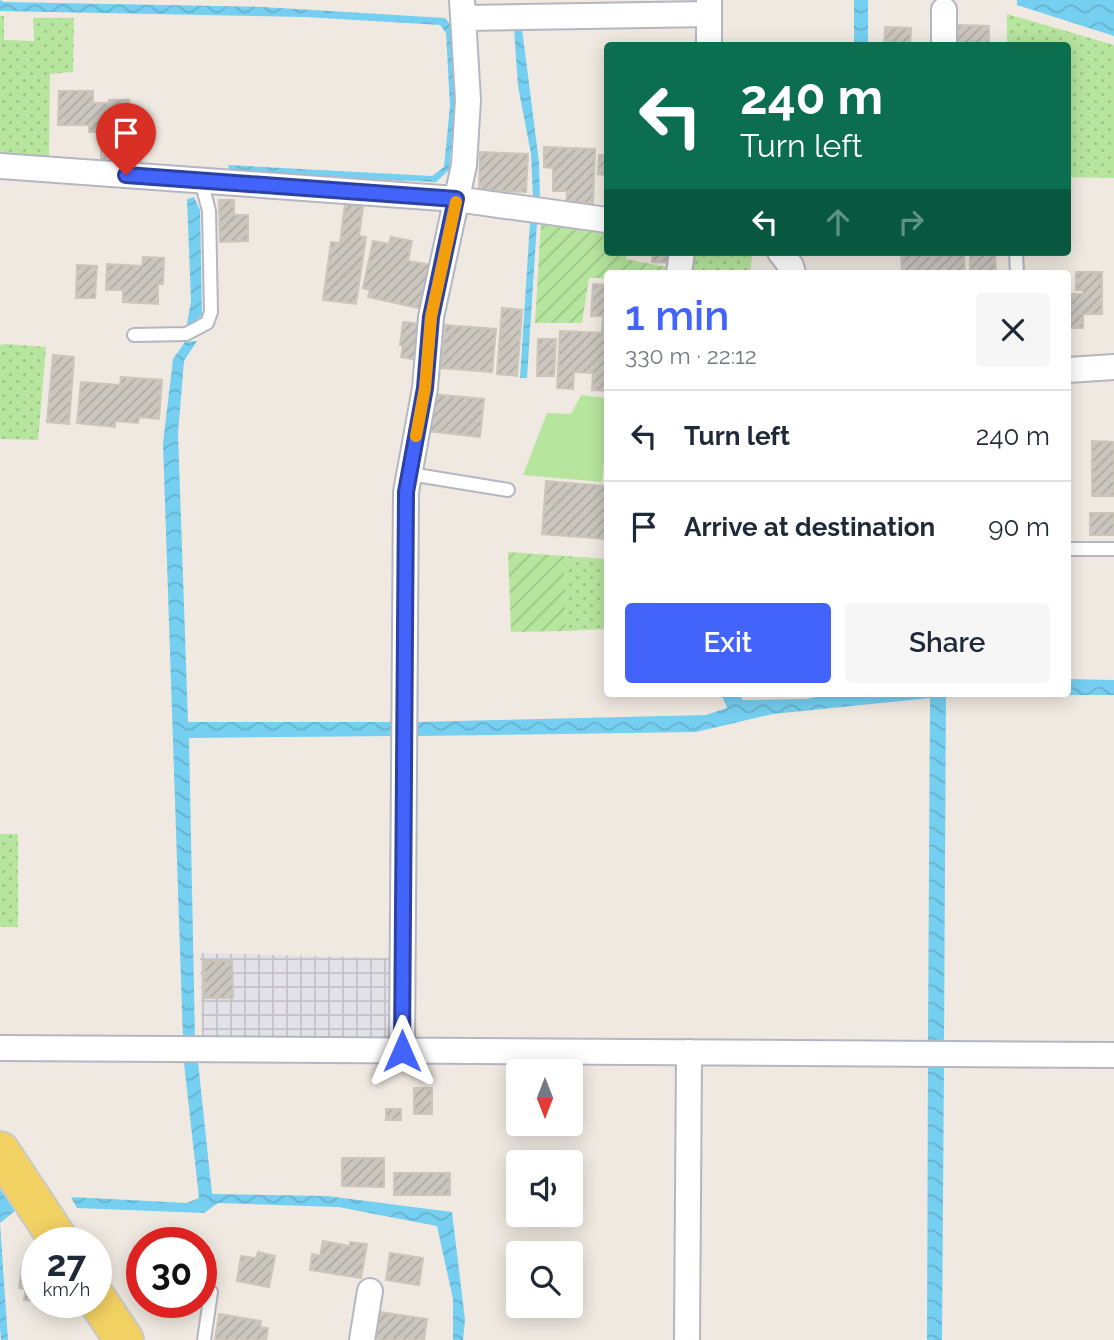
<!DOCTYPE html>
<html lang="en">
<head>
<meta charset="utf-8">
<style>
	:root { --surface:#fff; --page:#f6f6f7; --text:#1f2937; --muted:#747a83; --line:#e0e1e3; --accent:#4264fb }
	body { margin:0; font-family:Raleway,sans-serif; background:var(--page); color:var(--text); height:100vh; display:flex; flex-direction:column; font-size:26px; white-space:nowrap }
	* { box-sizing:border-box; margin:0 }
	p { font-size:23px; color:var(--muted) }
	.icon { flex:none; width:38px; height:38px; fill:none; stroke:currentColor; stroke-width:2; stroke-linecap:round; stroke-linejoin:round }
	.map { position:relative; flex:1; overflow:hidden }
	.sheet { position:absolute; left:604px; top:270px; width:467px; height:427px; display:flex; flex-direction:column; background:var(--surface); border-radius:7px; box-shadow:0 4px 18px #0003 }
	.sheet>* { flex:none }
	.guide { position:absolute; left:604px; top:42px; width:467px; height:214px; border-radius:7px; box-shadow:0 4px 18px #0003; background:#0b6e4f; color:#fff; overflow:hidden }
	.needle { width:46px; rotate:180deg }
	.buttons { position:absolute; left:506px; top:1059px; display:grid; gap:14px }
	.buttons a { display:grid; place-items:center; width:77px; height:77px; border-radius:7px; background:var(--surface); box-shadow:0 4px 18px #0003; font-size:35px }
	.speed { position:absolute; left:21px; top:1227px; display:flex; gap:14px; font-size:35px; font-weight:700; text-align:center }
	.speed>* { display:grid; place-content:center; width:91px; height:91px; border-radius:50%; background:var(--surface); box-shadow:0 4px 18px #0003; line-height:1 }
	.speed small { font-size:18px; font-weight:400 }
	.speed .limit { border:10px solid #d22; background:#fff; color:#111 }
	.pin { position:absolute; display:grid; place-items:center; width:60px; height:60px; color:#fff; margin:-72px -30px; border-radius:50% 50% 50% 0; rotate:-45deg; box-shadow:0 0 7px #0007 }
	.pin .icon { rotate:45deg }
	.me { position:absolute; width:77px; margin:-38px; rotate:0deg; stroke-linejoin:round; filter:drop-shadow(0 0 5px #0008) }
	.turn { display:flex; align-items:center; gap:24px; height:147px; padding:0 21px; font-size:32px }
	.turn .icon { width:91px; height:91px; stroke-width:2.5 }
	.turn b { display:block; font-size:49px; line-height:60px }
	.lanes { display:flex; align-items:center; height:66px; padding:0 21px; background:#0003; justify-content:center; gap:35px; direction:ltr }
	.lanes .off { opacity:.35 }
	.round { display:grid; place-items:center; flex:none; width:74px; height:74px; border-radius:7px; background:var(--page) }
	.headline { display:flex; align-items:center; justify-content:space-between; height:119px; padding:0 21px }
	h1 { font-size:42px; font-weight:600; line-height:52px; color:var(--accent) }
	.button { display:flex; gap:14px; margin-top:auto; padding:14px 21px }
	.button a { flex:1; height:80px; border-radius:7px; background:var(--accent); color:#fff; font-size:28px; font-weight:600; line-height:80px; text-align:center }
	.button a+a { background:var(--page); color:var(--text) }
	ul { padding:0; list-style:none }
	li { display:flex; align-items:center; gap:21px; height:91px; padding:0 21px; border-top:2px solid var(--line) }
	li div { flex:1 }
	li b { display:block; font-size:26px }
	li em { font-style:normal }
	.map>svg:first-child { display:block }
	.industrial { fill:url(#industrial-grid) }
	.grass { fill:url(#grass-dots) }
	.park { fill:#b6e59e }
	.garden { fill:url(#garden-furrows) }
	.water { fill:url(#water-waves) }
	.building { fill:url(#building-hatch); stroke:#cbc5ba; stroke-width:2 }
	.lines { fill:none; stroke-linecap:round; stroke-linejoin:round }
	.service-casing { stroke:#b4b7c1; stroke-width:16 }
	.minor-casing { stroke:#b4b7c1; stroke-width:28 }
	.primary-casing { stroke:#c9c9c9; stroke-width:42 }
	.service { stroke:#fff; stroke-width:12 }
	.minor { stroke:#fff; stroke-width:24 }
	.primary { stroke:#f2d163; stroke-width:38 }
	.route-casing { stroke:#2b41a3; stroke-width:18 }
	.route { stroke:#4264fb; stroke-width:12 }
	.slow { stroke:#f59e0b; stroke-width:12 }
</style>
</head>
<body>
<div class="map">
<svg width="1114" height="1340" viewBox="0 0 1114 1340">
	<defs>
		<pattern id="industrial-grid" width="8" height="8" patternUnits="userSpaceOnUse" patternTransform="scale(1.75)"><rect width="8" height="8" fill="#e3e1e8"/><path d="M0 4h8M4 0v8" fill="none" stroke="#c3c1c7"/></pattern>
		<pattern id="grass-dots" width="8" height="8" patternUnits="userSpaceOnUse" patternTransform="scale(1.75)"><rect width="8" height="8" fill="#b6e59e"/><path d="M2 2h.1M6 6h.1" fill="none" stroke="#9dc588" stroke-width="1.8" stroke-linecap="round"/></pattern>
		<pattern id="garden-furrows" width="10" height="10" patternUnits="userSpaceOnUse" patternTransform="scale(1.75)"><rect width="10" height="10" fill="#b6e59e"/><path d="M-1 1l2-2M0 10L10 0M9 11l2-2" fill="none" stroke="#9dc588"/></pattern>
		<pattern id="water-waves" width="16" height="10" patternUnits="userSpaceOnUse" patternTransform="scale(1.75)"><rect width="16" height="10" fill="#75cff0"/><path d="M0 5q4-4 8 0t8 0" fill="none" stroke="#66b2ce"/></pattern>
		<pattern id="building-hatch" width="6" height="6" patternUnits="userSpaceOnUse" patternTransform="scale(1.75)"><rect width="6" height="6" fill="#cbc7bf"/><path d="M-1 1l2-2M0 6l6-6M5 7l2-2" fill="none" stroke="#afaba4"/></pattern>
	</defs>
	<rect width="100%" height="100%" fill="#efe9e1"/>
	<path class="industrial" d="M200,953L394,958L393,1043L202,1041Z"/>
	<path class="grass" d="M1007,14L1114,45V178L1068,177V46L1007,45Z
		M0,16H4V40L34,41L33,18H74L73,72L50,74L49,161L0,156Z
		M689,252H730L752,255L750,273H686Z
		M7,344L46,347L38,440L0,439V345Z
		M564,556L607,559V629L566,631Z
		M0,834H18V927H0Z"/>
	<path class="park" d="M581,395L607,398V433L602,482L523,475L547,413L571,414Z"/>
	<path class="garden" d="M541,223L607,232V252H627L626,259L671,268V273H607V278H589L582,323H535Z
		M508,552L564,556L566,631L511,632Z"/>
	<path class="water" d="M0,0L4,2L263,7L445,18L451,25L456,103L449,170L436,182L231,173L228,165L432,176L444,167L450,106L446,33L440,25L305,17L0,11Z
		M854,0H868V45H854Z
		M1017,0H1114V36L1017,5Z
		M514,28L522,29L539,162L540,198L535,200L533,197L531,154L518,86Z
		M194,197L200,210L202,315L193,323L187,324L191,301L187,199Z
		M530,223H537L527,378H520Z
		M197,341L184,361L178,433L188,722H395V736L189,738L195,1039L183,1040L163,443L173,359L185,342Z
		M1068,679L1114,680V695H946L944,1042H928L930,698L773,714L696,732L417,736V722L706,715L727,708L721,693H738L743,700L806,699L836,693H1068Z
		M198,1062L212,1194L327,1196L452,1212L465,1320L463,1340H453V1299L437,1226L338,1207L218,1203L204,1213L77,1208L71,1197L187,1203L199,1198L184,1063Z
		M928,1065H944L942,1340H927Z
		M0,1185H2L15,1211L0,1223L8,1340H1L0,1328Z"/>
	<path class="building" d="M958,25L989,26V46H957Z
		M885,27L911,28L910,46H884Z
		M59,91H93V103H109V100H129V132H89V125H58Z
		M101,137L141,138V161L101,160Z
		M544,147L595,149L593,203L566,202L567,191H553V168L544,167Z
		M480,152L528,154L526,192L479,190Z
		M599,155H607V188L606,175L598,174Z
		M219,200H234V215H248V241L220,242Z
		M345,204L363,207L359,236L366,237L356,304L323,300L331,242L340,243Z
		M391,237L412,241L408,261L432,265L423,309L368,297L370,290L363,288L373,241L389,244Z
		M653,252H673L672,263L652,262Z
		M921,252V257L964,254L965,273H902L901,253Z
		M970,252H995L996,273H970Z
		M143,257L164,258L163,284H158V304L123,302V290H106L107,264L142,266Z
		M77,265L97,266L95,298H76Z
		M1076,272H1102V314H1083V328H1068V294H1083V290H1076Z
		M593,284L607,285V331H602L603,316H591Z
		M502,308L522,310L517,376L497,374Z
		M403,322L422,324L417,360L401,357L403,346L400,345Z
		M445,325L496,329L492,372L441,368Z
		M560,331L607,333V391L592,390L593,373L574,372L573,389L557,388Z
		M538,339H556L554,376H537Z
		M53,355L74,357L69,424L47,422Z
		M121,377L162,380L159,419L139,417L138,423L115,421V427L77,423L81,382L120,385Z
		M432,394L484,399L480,437L428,431Z
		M1092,441L1114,442V496H1092Z
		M607,469V539L542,534L546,481L606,486Z
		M1090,513H1114V535H1090Z
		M204,961H232L233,998H204Z
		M414,1088H432V1114H414Z
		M386,1109H401V1120H386Z
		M342,1158H384V1187L342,1186Z
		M394,1173H450V1195H394Z
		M323,1241L350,1246V1242L367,1244L361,1278L310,1270L312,1254L320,1256Z
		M258,1252L275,1256L269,1287L237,1281L241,1256L256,1258Z
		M390,1253L423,1258L419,1285L386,1280Z
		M22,1266L37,1268V1301L24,1300L26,1289L19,1288Z
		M380,1312L427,1319L424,1340H376Z
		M219,1314L261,1321L260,1327L268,1328L266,1340H215Z"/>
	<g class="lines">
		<g class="service-casing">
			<path id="service" d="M1016,252L1017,273
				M134,335L186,334L207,323L211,312L209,211L201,180
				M410,474L508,490
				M1068,549H1114
				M204,1340L211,1292"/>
		</g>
		<g class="minor-casing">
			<path id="minor" d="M709,0V46
				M465,18L709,14
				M944,46V10
				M0,166L456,199L607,220
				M780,252L791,266L793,273
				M679,273L682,252
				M1068,370L1114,367
				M0,1048L1114,1055
				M402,1051L406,492L425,388L431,317L464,165L468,100L462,0
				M362,1340L370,1291
				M687,1340L689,1052"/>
		</g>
		<g class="primary-casing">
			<path id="primary" d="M0,1151L60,1242
				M96,1298L124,1340"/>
		</g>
		<use href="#service" class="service"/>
		<use href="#minor" class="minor"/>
		<use href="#primary" class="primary"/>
	</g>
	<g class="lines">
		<g class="route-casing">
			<path id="route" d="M126,175L456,199L431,317L425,388L406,492L402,1051"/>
		</g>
		<use href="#route" class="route"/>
		<path class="slow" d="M416,436L425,388L431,317L456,202"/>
	</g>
</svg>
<div class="buttons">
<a><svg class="needle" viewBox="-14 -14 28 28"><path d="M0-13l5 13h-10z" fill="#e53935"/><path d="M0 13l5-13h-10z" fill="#747a83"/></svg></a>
<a><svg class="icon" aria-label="sound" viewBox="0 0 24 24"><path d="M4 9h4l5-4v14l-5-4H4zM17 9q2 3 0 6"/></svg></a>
<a><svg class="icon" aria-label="search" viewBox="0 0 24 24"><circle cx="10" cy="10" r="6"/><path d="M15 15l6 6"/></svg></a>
</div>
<div class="speed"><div>27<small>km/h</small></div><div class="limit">30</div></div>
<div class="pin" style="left:126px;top:175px;background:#d93025"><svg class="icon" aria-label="arrive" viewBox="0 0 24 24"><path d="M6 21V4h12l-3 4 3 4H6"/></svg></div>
<svg class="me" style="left:402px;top:1051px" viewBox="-20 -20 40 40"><path d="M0-17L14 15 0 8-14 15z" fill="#4264fb" stroke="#fff" stroke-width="4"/></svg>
<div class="guide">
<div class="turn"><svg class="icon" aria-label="left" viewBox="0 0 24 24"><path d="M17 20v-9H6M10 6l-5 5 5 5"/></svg><div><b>240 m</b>Turn left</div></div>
<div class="lanes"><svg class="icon" aria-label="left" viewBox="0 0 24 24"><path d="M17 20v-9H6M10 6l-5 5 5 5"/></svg><svg class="icon off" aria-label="ahead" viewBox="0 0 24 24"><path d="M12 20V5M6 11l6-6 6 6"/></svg><svg class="icon off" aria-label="right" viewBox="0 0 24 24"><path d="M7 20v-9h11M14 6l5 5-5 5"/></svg></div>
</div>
<section class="sheet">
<div class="headline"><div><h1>1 min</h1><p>330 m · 22:12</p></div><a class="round"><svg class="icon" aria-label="close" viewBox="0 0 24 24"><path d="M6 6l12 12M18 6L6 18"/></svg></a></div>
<ul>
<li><svg class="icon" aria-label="left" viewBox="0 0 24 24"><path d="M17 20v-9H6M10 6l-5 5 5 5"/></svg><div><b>Turn left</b></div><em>240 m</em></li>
<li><svg class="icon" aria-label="arrive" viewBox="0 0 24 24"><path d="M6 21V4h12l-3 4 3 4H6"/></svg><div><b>Arrive at destination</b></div><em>90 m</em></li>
</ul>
<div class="button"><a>Exit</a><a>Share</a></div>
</section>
</div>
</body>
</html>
